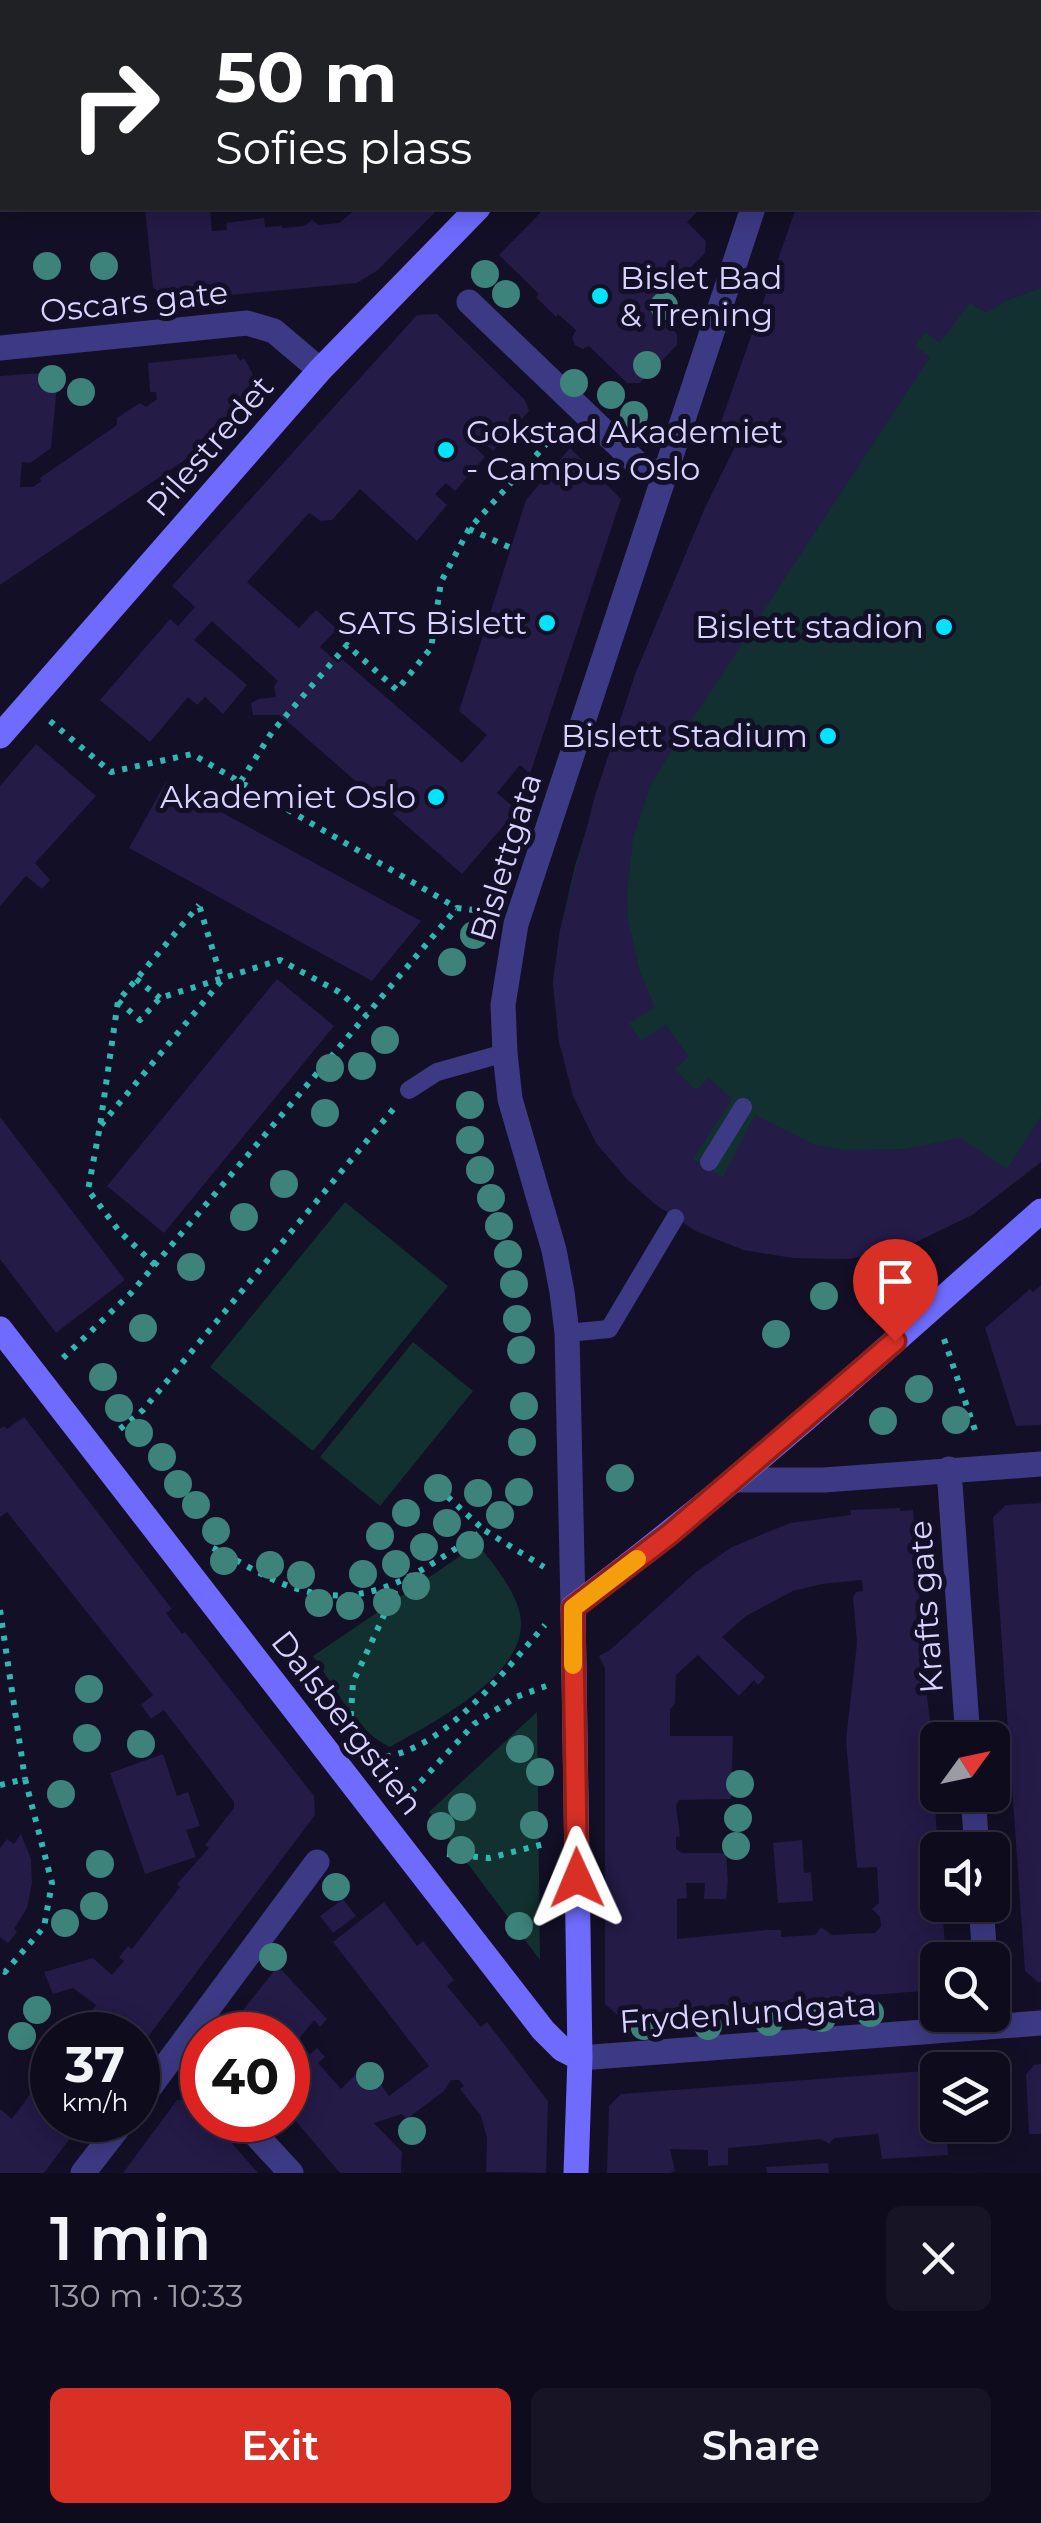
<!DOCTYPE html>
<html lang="en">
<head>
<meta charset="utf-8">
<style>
	:root { --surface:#0e0b1c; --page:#171425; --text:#f1f3f6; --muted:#9b9ba3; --line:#2e2b3b; --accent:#d93025 }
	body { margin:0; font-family:Montserrat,sans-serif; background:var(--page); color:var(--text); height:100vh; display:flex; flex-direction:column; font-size:38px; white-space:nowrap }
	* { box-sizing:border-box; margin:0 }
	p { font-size:32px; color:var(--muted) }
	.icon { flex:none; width:55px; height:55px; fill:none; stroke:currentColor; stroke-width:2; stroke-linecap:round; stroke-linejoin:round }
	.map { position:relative; height:2173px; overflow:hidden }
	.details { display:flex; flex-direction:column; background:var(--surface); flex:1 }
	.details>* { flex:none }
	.top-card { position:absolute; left:0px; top:0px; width:1042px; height:210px; box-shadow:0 5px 25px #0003,0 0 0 2px var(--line); background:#202124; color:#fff; overflow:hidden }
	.needle { width:65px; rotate:57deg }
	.controls { position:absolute; left:920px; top:1722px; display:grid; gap:20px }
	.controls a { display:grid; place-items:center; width:90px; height:90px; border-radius:15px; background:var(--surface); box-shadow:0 5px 25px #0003,0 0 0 2px var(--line); font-size:50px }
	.speed { position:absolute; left:30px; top:2012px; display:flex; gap:20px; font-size:50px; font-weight:700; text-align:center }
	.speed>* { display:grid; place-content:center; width:130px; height:130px; border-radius:50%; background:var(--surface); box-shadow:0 5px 25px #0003,0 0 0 2px var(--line); line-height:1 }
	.speed small { font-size:25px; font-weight:400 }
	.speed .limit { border:15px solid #d22; background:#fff; color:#111 }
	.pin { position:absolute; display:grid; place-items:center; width:85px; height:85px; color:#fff; margin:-102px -42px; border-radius:50% 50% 50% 0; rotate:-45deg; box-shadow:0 0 10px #0007 }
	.pin .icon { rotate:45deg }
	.me { position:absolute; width:110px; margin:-55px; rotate:359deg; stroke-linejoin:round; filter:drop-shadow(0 0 8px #0008) }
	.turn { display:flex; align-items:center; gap:35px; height:210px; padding:0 50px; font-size:45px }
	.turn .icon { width:130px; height:130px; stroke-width:2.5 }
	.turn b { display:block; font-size:70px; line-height:85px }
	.round { display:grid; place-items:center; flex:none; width:105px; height:105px; border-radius:15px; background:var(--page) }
	.head { display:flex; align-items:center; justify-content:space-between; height:170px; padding:0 50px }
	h1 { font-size:60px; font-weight:600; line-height:75px }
	.action { display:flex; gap:20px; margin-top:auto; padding:20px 50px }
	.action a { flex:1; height:115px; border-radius:15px; background:var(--accent); color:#fff; font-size:40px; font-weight:600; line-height:115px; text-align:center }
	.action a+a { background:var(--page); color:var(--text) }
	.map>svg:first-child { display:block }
	.green { fill:#12302f }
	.building { fill:#241b47; fill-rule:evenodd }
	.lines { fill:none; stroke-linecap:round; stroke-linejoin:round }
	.path { stroke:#2fb8b0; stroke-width:6; stroke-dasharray:5 8; stroke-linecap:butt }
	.lane { stroke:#3d3a85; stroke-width:18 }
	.street { stroke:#3d3a85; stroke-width:25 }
	.secondary { stroke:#6f6bff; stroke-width:25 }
	.tram { stroke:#00e5ff; stroke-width:2.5 }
	.tree { fill:#3d827b }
	.route-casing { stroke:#8d1f18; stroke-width:25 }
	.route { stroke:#d93025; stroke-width:18 }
	.slow { stroke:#f59e0b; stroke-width:18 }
	.poi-dot { fill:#00e5ff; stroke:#130f26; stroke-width:4 }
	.labels { text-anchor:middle; stroke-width:10; stroke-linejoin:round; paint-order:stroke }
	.poi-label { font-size:32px; fill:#d9d4ff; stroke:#130f26; text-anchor:end }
	.street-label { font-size:32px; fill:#d9d4ff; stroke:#130f26 }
</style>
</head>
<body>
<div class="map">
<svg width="1041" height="2173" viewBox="0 0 1041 2173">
	<rect width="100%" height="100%" fill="#130f26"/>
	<path class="green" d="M1041,190V1162L972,1215L849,1259L794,1258L744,1250L696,1231L655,1204L628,1180L596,1143L559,1042L553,982L560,931L575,866L635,675L705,508L735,447L951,210L1040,208Z
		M345,1202L448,1286L313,1451L210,1367Z
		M413,1342L473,1391L380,1506L320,1457Z
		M478,1544C493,1564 512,1586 519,1610C537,1671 432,1723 390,1747C356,1732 334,1685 313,1656Z
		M537,1712L540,1960L429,1812Z"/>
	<path class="building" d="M145,208H210L212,231L227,230L226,223L264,218L265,227L282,226V228L304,226L312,220L319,225L339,223L357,208H439L378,270L357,283L168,301L153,287Z
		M545,208H695L698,211L687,222L706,241L705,253L651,308L677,334V345L640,383H627L589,346L583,349L575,345L572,338L576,330L558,314L556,317L536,297L539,294L499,255Z
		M796,208H1041V288L1006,301L986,313L970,303L940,343L925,332L915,346L930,357L669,755L651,785L633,838L627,893L628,919L640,972L655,1007L629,1023L641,1041L666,1025L689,1057L674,1069L696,1090L709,1078L732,1099L693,1159L723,1177L755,1115L815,1145L845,1150L905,1149L960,1138L1007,1169L1041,1116V1162L972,1215L910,1245L849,1259L794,1258L744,1250L696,1231L655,1204L628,1180L596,1143L573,1096L559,1042L553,982L560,931L595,796L635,675L705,508L735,447L715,439Z
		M437,314L525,400L529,411L493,451L482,441L476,448L485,457L455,491L446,483L435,494L447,505L417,541L360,489L332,520L321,521L309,513L247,582L299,628L316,610L337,629L320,647L338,663L342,659L462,763L487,735L459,711L526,500L570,448L621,499L530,774L520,765L497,793L517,810L462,874L288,722L279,715H253L251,703L258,699L276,697L274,686L278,681L212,621L194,640L247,685L223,714L205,697L197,705L188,697L150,742L100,700L170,619L178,626L195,607L172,586L417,315Z
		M236,354L240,361L244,358L258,384L252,387L255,394L204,447L0,585V376L55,372L58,375L51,448L30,463L22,462L20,487H33L41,481L40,478L117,425V418L140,403L146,407L157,399L156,392H150L148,363Z
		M36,744L96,796L35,863L50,880L42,889L26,876L0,906V786Z
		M166,782L421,921L372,981L129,848Z
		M277,979L334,1026L164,1233L107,1186Z
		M0,1117L125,1280L56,1333L0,1259Z
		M1041,1285V1425L1016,1426L985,1328L1030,1289L1033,1292Z
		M24,1417L172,1609L166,1613L182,1634L185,1632L314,1796L315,1815L138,2050V2035H74L96,2005L73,1988L53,1994L44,1972L93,1958L112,1975L124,1961L119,1957L128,1946L132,1949L180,1887L177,1884L209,1848L205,1845L234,1808V1802L164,1710L151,1719L141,1705L153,1695L7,1512L0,1517V1429L4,1426L7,1429Z
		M1041,1503V1982H1038L1025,1971L993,1517L1006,1505Z
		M900,1508V1511L913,1510L924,1661L927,1660L930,1690L926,1691L932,1735H930L938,1850V1905H942L946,1960H938V1987L935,1990L623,2015L621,2018L605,2004V1669L599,1656L610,1650L696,1572L732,1547L790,1523L851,1515L850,1510ZM862,1580L863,1591L856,1592L853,1597L857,1643L846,1740L857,1868L877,1867L879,1903L872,1909L880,1917L881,1926L875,1933L832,1935L821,1927L815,1935L781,1937V1930H766L677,1939V1899L687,1898L686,1883H705L704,1899H726L728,1883L726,1853H682L676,1849V1837L680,1836L676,1806L679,1800L731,1799L733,1736H670V1710L675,1703L676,1675L698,1655L739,1696L754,1680L758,1685L765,1677L722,1637L746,1616L793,1591L822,1584Z
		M163,1754L177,1796L188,1792L200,1826L186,1830L196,1857L145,1874L110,1773Z
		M21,1834L31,1859L32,1883L27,1908L14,1929L17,1932L8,1943L0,1937V1848L7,1839L14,1844Z
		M802,1840L804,1873L811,1872L813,1901L778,1903L773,1843Z
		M343,1899L356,1916L333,1933L320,1916Z
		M384,1902L417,1946L423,1941L454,1980L447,1986L481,2027L487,2022L548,2101L546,2173L486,2172L487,2138L481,2116L460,2089L464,2086L459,2080H451L444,2091L407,2119L402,2114L374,2123L402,2152L401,2173H340L288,2112V2035H229V2028L278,1966L327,2019L320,2027L314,2020L299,2039L300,2043L310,2054L317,2048L325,2057L318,2063L341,2089L366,2064L389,2096L429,2066L333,1942Z
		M52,2064V2120H84L44,2173H0V2109L12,2119Z
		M1041,2064V2134H1029L1026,2074L1034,2065Z
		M938,2070V2125H961L962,2139L947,2140L948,2155L882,2159L878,2134L834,2138L829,2144L821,2139L728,2148V2165L708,2166V2150L670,2149L675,2171L670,2173H607L609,2106L621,2094Z
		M177,2100L196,2101L202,2109V2120H212L258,2173H123Z
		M828,2163L829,2173H767L766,2167Z"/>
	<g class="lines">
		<path class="path" d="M509,547L469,529L560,429
			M50,721L111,772L192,754L457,908
			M241,781L272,732L347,645L397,690L431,648L441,582L469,529
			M136,979L160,998
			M118,1001L140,1020L160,998L280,960L339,992L366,1015
			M101,1125L222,980L199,905
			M155,1265L119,1231L88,1190L100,1126L118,1001L199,905
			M944,1339L977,1436
			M63,1358L131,1293L457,908L492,912
			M120,1429L143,1410L395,1107
			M438,1488L484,1530
			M213,1548C240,1561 269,1581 298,1589C373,1612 423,1569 484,1530L544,1567
			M0,1610L25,1779
			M350,1729L353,1682L398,1585
			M373,1758C440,1757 504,1671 545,1625
			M0,1785L25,1779L52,1883L44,1927L5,1972L0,1969
			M403,1801L474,1724L516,1697L546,1686
			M447,1854L489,1858L548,1843"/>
		<path class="lane" d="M409,1090L437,1072L505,1053
			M709,1162L743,1107
			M567,1333L609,1329L675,1218"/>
		<path class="street" d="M469,302L640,466L664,475
			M0,348L247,323L274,331L320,370
			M949,1469L968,1740
			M733,1480H824L1041,1464
			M573,1607L567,1333L562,1292L554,1250L510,1099L505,1053L503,1005L516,924L753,208
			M973,1795L977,1850
			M981,1905L985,1960
			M178,2050L202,2077
			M580,2058L1041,2023
			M138,2103L317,1862
			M242,2120L291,2173
			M83,2173L124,2120"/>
		<path class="secondary" d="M613,0L623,2
			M981,0L984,2
			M725,2L729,0
			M882,2L885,0
			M1040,45L1041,46
			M0,736L320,370L478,208
			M0,1329L543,2030L562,2049L580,2058
			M576,2173L580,2058L573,1607C737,1485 888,1347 1041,1211"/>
		<path class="tram" d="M549,0L558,2
			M738,2L742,0"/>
	</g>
	<g class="tree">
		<circle cx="47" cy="266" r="14"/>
		<circle cx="104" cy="266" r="14"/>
		<circle cx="485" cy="274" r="14"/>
		<circle cx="506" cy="294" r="14"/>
		<circle cx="664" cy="306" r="14"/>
		<circle cx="647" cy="365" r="14"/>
		<circle cx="52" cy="379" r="14"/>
		<circle cx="574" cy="383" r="14"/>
		<circle cx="81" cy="392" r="14"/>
		<circle cx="611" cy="395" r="14"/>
		<circle cx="634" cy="415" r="14"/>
		<circle cx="474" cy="935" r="14"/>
		<circle cx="452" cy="962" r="14"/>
		<circle cx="385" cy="1040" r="14"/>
		<circle cx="362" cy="1066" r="14"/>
		<circle cx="330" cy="1068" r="14"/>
		<circle cx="470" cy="1105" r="14"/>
		<circle cx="325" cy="1113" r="14"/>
		<circle cx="470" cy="1140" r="14"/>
		<circle cx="480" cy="1170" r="14"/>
		<circle cx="284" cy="1184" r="14"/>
		<circle cx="491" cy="1198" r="14"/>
		<circle cx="244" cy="1217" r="14"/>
		<circle cx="499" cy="1226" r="14"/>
		<circle cx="508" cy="1254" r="14"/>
		<circle cx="191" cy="1267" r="14"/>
		<circle cx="514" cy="1284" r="14"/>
		<circle cx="824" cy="1296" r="14"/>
		<circle cx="517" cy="1319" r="14"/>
		<circle cx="143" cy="1328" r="14"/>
		<circle cx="776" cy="1334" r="14"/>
		<circle cx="521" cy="1350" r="14"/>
		<circle cx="103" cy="1377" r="14"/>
		<circle cx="919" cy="1389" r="14"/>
		<circle cx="524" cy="1406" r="14"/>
		<circle cx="119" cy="1408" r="14"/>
		<circle cx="956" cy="1420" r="14"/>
		<circle cx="883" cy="1421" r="14"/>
		<circle cx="139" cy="1433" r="14"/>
		<circle cx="522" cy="1442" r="14"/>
		<circle cx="162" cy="1457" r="14"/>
		<circle cx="620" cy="1478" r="14"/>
		<circle cx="178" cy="1484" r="14"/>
		<circle cx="438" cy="1488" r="14"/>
		<circle cx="519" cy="1492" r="14"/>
		<circle cx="478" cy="1493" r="14"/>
		<circle cx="196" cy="1505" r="14"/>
		<circle cx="406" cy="1513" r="14"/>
		<circle cx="500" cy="1515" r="14"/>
		<circle cx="447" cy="1523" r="14"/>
		<circle cx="216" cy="1531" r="14"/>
		<circle cx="380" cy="1536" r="14"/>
		<circle cx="470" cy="1545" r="14"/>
		<circle cx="424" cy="1547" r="14"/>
		<circle cx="224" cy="1561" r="14"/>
		<circle cx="396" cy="1564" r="14"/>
		<circle cx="270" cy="1565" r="14"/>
		<circle cx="363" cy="1574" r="14"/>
		<circle cx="301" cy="1575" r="14"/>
		<circle cx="416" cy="1586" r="14"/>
		<circle cx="387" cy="1602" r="14"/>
		<circle cx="319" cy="1603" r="14"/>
		<circle cx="350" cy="1606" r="14"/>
		<circle cx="89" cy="1689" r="14"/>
		<circle cx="87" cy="1738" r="14"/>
		<circle cx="141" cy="1744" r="14"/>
		<circle cx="520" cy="1749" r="14"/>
		<circle cx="540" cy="1772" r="14"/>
		<circle cx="740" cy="1784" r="14"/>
		<circle cx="61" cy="1794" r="14"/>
		<circle cx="462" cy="1807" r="14"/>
		<circle cx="738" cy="1818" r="14"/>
		<circle cx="534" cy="1825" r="14"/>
		<circle cx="441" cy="1826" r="14"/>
		<circle cx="736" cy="1846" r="14"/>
		<circle cx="461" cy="1850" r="14"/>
		<circle cx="100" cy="1864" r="14"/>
		<circle cx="336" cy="1887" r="14"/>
		<circle cx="94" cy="1906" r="14"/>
		<circle cx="65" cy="1923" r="14"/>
		<circle cx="519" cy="1926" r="14"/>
		<circle cx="273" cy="1957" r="14"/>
		<circle cx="37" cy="2010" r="14"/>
		<circle cx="870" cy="2013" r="14"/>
		<circle cx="822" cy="2018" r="14"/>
		<circle cx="769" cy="2022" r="14"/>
		<circle cx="644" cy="2026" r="14"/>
		<circle cx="708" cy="2026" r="14"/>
		<circle cx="22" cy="2036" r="14"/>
		<circle cx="370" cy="2076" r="14"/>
		<circle cx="412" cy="2131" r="14"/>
	</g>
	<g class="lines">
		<g class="route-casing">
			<path id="route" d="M577,1878L573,1608L671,1533L895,1341"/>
		</g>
		<use href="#route" class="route"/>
		<path class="slow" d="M573,1665V1608L637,1559"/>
	</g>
	<g class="poi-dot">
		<circle cx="600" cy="296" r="10"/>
		<circle cx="446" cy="450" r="10"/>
		<circle cx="547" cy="623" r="10"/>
		<circle cx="944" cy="627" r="10"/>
		<circle cx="828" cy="736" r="10"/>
		<circle cx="436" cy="797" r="10"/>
	</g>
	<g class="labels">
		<g class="poi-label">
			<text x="620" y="289" text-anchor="start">Bislet Bad<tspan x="620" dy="37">&amp; Trening</tspan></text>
			<text x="466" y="443" text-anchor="start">Gokstad Akademiet<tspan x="466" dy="37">- Campus Oslo</tspan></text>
			<text x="527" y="634">SATS Bislett</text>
			<text x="924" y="638">Bislett stadion</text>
			<text x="808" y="747">Bislett Stadium</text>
			<text x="416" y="808">Akademiet Oslo</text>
		</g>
		<g class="street-label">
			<text transform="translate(134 302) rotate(-6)" y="11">Oscars gate</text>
			<text transform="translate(210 446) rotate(-49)" y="11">Pilestredet</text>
			<text transform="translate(506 857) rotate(-73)" y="11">Bislettgata</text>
			<text transform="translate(926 1607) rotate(-94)" y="11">Krafts gate</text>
			<text transform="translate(347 1723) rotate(52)" y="11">Dalsbergstien</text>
			<text transform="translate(748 2013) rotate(-4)" y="11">Frydenlundgata</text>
		</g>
	</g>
</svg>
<div class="controls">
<a><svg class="needle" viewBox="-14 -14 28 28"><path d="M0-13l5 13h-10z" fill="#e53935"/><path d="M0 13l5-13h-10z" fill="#9b9ba3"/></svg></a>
<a><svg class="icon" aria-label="sound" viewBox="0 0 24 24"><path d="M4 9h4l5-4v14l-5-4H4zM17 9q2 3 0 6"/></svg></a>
<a><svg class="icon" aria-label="search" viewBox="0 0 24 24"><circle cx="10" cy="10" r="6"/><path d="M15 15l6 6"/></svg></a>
<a><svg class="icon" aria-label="layers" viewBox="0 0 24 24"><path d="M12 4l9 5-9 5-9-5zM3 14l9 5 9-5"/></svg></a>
</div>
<div class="speed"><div>37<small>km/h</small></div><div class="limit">40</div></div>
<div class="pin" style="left:895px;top:1341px;background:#d93025"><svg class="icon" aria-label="arrive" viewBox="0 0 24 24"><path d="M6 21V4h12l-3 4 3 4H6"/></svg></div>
<svg class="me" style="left:577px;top:1878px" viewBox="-20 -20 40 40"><path d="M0-17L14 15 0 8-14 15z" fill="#d93025" stroke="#fff" stroke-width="4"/></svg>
<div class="top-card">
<div class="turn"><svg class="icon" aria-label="right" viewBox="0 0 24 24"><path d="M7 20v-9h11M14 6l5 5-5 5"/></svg><div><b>50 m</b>Sofies plass</div></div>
</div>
</div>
<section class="details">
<div class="head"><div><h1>1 min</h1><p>130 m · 10:33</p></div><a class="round"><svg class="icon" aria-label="close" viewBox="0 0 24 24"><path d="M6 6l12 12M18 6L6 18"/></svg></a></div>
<div class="action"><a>Exit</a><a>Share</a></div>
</section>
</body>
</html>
